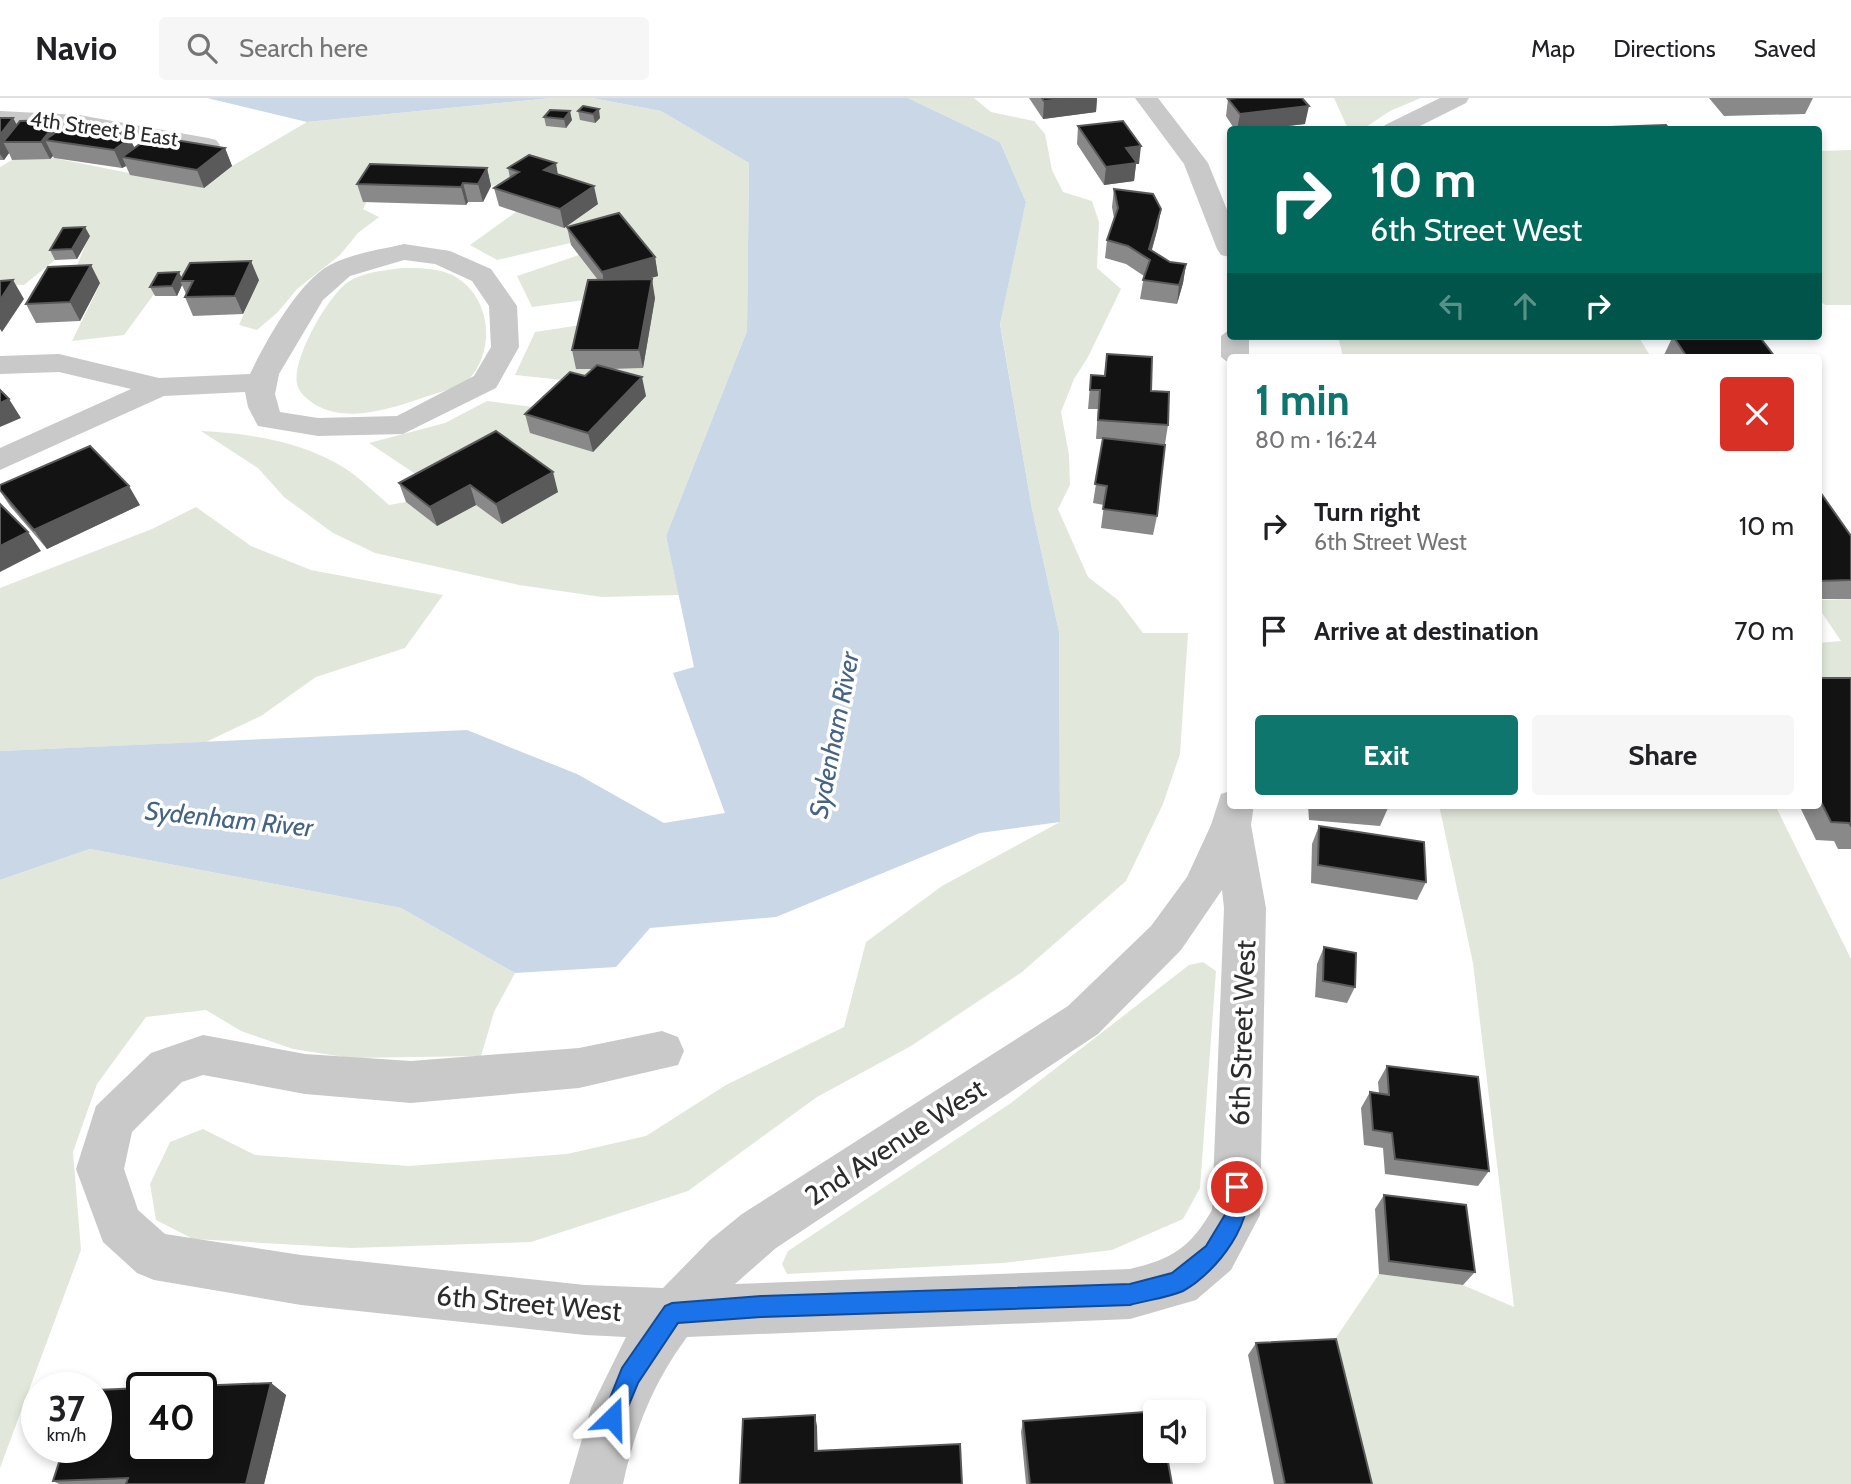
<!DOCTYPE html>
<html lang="en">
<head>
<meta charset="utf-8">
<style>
	:root { --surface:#fff; --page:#f6f6f6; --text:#202124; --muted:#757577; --line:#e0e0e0; --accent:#0f766e }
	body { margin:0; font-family:Cabin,sans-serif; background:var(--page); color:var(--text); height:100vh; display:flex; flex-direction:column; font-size:26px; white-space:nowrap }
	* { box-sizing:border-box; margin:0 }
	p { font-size:23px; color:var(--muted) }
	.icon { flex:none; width:38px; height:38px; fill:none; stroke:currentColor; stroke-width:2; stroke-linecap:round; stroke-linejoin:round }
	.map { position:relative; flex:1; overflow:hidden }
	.sheet { position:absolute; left:1227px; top:256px; width:595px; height:455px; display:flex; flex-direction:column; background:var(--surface); border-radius:7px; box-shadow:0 4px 10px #0003 }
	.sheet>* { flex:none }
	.guide { position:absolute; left:1227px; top:28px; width:595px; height:214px; border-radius:7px; box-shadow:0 4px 10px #0003; background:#00695c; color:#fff; overflow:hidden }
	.fabs { position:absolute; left:1143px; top:1302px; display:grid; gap:14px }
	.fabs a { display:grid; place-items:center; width:63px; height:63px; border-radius:7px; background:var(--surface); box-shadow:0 4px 10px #0003; font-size:35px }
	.speed { position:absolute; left:21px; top:1274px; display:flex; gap:14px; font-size:35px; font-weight:700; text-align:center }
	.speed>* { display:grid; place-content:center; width:91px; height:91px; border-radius:50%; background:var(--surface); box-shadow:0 4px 10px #0003; line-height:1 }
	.speed small { font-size:18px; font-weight:400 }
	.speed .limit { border:4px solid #111; border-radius:10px; background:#fff; color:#111 }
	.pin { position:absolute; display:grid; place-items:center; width:60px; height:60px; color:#fff; margin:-30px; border:4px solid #fff; border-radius:50%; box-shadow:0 2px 7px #0007 }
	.me { position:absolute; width:77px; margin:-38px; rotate:22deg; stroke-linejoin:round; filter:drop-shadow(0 0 5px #0008) }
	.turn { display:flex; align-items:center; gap:24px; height:147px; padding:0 28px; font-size:32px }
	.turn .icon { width:91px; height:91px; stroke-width:2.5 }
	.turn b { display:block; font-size:49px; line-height:60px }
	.lanes { display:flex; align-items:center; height:66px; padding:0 28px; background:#0003; justify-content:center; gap:35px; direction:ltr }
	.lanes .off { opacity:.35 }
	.round { display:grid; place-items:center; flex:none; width:74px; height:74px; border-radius:7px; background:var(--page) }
	.headline { display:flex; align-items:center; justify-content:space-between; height:119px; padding:0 28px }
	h1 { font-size:42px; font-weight:800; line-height:52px; color:var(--accent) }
	.primary-button { display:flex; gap:14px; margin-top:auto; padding:14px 28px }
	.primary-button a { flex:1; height:80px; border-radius:7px; background:var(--accent); color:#fff; font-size:28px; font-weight:800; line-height:80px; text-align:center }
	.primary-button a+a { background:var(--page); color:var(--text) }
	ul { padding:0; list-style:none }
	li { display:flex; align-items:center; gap:21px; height:105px; padding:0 28px }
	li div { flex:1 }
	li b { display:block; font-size:26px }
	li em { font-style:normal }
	header { display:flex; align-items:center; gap:42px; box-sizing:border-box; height:98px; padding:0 35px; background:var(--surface); border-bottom:2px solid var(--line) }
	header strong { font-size:33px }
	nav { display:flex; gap:38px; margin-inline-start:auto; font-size:24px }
	.search { width:490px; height:63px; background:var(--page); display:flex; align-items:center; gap:18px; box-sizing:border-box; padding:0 24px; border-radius:7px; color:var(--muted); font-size:26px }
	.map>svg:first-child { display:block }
	.green { fill:#e1e8db }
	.water { fill:#cad7e6 }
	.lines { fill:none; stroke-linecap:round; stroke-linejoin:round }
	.minor { fill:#c9c9c9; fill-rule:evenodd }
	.wall { fill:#898989 }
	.shaded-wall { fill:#5a5a5a }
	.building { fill:#131313; stroke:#5a5a5a; stroke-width:2 }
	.route { fill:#1a73e8; stroke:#114b97; stroke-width:2 }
	.labels { text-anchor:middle; stroke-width:7; stroke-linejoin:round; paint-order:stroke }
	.far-street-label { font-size:21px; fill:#2c2c2c; stroke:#fff }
	.water-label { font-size:26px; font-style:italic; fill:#456383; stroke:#fff }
	.near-street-label { font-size:28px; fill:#2c2c2c; stroke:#fff }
</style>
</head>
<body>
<header>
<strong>Navio</strong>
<div class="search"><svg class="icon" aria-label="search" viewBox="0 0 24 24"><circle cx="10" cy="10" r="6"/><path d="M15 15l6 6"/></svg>Search here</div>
<nav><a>Map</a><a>Directions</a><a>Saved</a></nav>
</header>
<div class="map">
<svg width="1851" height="1386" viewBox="0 0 1851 1386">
	<rect width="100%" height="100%" fill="#fff"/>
	<path class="green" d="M552,0H592L661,13L749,65L747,233L666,438L679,497L602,499L519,487L375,455L333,435L284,399L258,370L201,333C249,335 302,344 343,369C359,379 374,394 389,407L406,404L437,428L476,407L502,425L557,394L423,381L369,345L445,325L487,303L542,310L601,286L515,277L535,234L587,226L576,271L642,270L655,200L592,201L532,209L517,178L579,157L622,133L497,162L470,147L516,114L513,88L376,84L363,111L379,119L358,135L340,157L297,191L278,214L257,232L239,227L258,182L163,184L124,237L72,243L100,186L69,187L89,138L68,139L55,162L24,187L0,186V69L12,62L54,60L204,90L232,68L307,24Z
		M908,0H974L991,14L1034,23L1045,36L1052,72L1063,94L1092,103L1099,124L1097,170L1121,191L1088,259L1074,281L1061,314L1069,357L1070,387L1058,411L1088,479L1118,502L1143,535H1188L1180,656L1163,706L1126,783L1022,874L911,948L817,999L688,1093L531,1144L351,1150L193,1141L156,1122L150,1086L170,1044L203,1031L255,1057L409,1068L567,1056L646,1038L726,987L844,929L866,844L942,788L1060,724L1059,534L1032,411L1000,225L1026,104L1000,44Z
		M1334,0H1421L1390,13L1363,31H1348Z
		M1851,52V207H1826L1818,203V53Z
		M403,170C419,170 435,170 450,176C490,194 497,249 470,280C462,289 443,293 431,297C396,309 349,327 314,306C307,301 299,295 297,286C292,261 327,199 348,184C363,174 385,172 403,170Z
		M1338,238H1638L1651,259H1343Z
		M196,409L251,448L311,472L443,497L405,550L316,579L261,618L206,644L0,653V490L152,431Z
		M1851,501V620L1818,598V545L1841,543L1818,509V502Z
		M1439,707H1775L1851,861V1386H1359L1327,1253L1379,1176L1463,1187L1514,1209L1473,865Z
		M90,751L401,810L515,875L494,914L481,958L351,960L293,951L241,933L206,912L146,919L97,986L73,1054L81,1152L0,1370V782Z
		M1203,864L1216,873L1200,1090L1183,1121L1112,1152L1003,1165L787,1176L782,1166L788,1153L1011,1005L1189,867Z"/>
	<path class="water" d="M207,0H552L307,24Z
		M592,0H908L1000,44L1026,104L1000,226L1032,411L1059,534L1060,724L980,735L776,819L650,830L616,869L515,875L401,810L90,751L0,782V653L467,632L577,676L664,725L725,715L673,575L694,569L666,438L747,233L749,65L661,13Z"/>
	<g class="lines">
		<path class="minor" d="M1135,0H1158L1208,65L1230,119V159L1221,157L1217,151L1184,66Z
			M1440,0H1469L1466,5L1412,32H1382L1385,27Z
			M0,13L79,17L208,40L216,42L220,47L216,52L208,54L79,31L0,27Z
			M404,146L450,153L491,171L517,208L519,249L496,290L403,336L318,338L258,328L248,309L245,294L164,298L0,372V350L131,291L59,274L0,276V258L59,256L159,280L250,276C266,243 298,184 330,167C353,155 379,152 404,146ZM404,162L435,166L472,183L489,208L491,249L474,278L397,318L318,320L280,314L275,296L279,276L323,202L350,178Z
			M1230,231V238H1249V259H1230V266L1221,259V238Z
			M1230,693V707H1254L1251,727L1266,810L1260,1117L1231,1172L1196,1202L1130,1221L687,1239C653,1285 635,1331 623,1386H569L591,1310L626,1239L585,1237L301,1207L154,1182L137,1175L103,1144L76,1071L96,1008L151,955L203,937L305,956L411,963L579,950L662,933L678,939L684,953L678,967L579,990L411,1005L305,996L203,977L182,984L132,1034L124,1071L138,1112L165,1136L301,1157L585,1187L663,1190L710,1142L742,1116L1068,908L1151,828L1187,779L1211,727L1221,696ZM1222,792L1224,810L1212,1112C1190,1150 1172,1161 1130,1171L735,1186L776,1150L1098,936L1181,852Z"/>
	</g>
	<path class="wall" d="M1029,0H1097L1096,14L1043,21Z
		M1709,0H1813L1805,16L1724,18Z
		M1228,1L1305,26L1254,32H1235L1226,18Z
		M583,8L600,20L595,25L580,22L578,13Z
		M544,19L572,22L566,30L546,28Z
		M0,20H13L17,27L58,22L62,30L123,33L126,39L135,50H225L232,68L204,90L130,77L126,68L122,70L54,60L53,58L50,61L12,62L9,55L4,62H0Z
		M1078,28L1139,66H1136L1134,83L1104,87L1077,46Z
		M487,70L491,88L483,104H468L466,107L363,104L357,86Z
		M508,70L558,76L598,106L564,130L499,108L494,90L510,80Z
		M1114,91L1158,129L1152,152L1170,164L1186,166L1183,185L1177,206L1140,201L1144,178L1126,166L1105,160L1107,142L1114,120L1112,109Z
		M567,129L655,159L658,178L646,181L655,200L643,270L611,271L646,298L593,354L530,335L525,316L585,278L592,271H576L572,252L598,182L571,147Z
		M90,138L77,161L55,162L50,152Z
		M182,180L259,182L243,216L193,218L185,199L186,196L182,187L177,198H155L150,189Z
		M100,185L80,223L36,225L26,206Z
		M1673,238L1775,259H1665L1664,257Z
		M1107,256L1151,293L1168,327L1165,346L1128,343L1157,418L1153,437L1101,430L1104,407L1093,405L1103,341H1096L1098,311H1088L1091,277L1104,278Z
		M496,333L558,394L502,426L476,407L437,428L406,404L399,385Z
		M0,387L140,407L47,451L10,408L0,393Z
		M1818,391L1851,438V501H1818Z
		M1818,580H1851V751H1838L1834,743L1816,742L1799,707H1818Z
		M1308,707H1387L1388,710L1380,728L1309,722Z
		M1319,728L1426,784L1417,802L1311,785L1312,746Z
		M1324,849L1355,889L1347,905L1315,899L1317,866Z
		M1387,968L1489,1073L1478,1088L1385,1076L1383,1050L1364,1047L1361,1010L1370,994L1379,995L1378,984Z
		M1384,1097L1475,1174L1463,1187L1379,1176L1375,1111Z
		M1256,1245L1372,1386H1274L1248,1257Z
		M271,1285L286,1297L264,1386H59L53,1383Z
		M1023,1323L1172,1386H1026L1021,1334Z"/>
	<path class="shaded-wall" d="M1071,0H1097L1096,14L1043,21L1044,3Z
		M1309,8L1305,26L1254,32H1237L1240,16Z
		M599,11L600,20L595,25L593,16Z
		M570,13L572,22L566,30L564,21Z
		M13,20L22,37L3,44L9,55L4,62L0,56V37Z
		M58,22L66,40L45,42L53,58L50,61L41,44Z
		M123,33L127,42L130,40L138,58L122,59L126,68L122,70L114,52L116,38Z
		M1141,48L1139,66H1136L1134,83L1104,87L1106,69L1126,50Z
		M225,50L232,68L204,90L197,72Z
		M556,65L559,83L544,72Z
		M487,70L491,88L483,104L478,86Z
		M463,85L468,104L466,107L461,89Z
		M594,88L598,106L564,130L560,111Z
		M1161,111L1158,129L1149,161V151Z
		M85,129L90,138L77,161L72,151Z
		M655,159L658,178L606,193L602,174Z
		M251,163L259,182L243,216L235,198Z
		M1186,166L1183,185L1177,206L1179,187Z
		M91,167L100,185L80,223L70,204Z
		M179,174L183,183H180L182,187L177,198L172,188Z
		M652,181L655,200L643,270L639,252Z
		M13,182L24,201L2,234L0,231V202Z
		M642,279L646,298L593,354L588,335Z
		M9,301L21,320L0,329V305Z
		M553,374L558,394L502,426L496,406Z
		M470,387L476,407L437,428L430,409Z
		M129,388L140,407L47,451L34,432Z
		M28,434L41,453L0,474V448Z
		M271,1285L286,1297L264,1386H246Z
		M815,1317L817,1328L818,1364L815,1353Z"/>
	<path class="building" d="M1042,0H1071L1044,3Z
		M1237,0H1302L1309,8L1240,16L1228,1Z
		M583,8L599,11L593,16L578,13Z
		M550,12L570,13L564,21L544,19Z
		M0,20H13L0,37Z
		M58,22L41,44H3L20,23Z
		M1123,23L1141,48L1126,50L1137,65L1106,69L1078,28Z
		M69,25L123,33L116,38L130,40L114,52L45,42Z
		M1666,27L1670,32H1614L1612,29Z
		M151,38L225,50L197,72L122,59Z
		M529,57L556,65L544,72L594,88L560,111L494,90L519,74L508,70Z
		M370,66L487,70L478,86L463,85L461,89L357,86Z
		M1114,91L1153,96L1161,111L1149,151L1170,164L1186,166L1179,187L1143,182L1150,162L1128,148L1107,142L1118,110Z
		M619,115L655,159L602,174L567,129Z
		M85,129L72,151L50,152L63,130Z
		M251,163L235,198L185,199L193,183H180L190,165Z
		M91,167L70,204L26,206L48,169Z
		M179,174L172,188L150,189L158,175Z
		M652,181L639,252H572L588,182Z
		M13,182L0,202V183Z
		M1673,238H1759L1775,259H1687Z
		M1107,256L1152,259L1151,293L1169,294L1168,327L1098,322L1100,292H1090L1091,277L1105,278Z
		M597,267L642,279L588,335L525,316L570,274L585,278Z
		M0,292L9,301L0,305Z
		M496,333L553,374L496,406L470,387L430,409L399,385Z
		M1103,340L1165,347L1157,418L1103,411L1107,388L1095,386Z
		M90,348L129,388L34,432L0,392V387Z
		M1818,391L1851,438V482L1818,483Z
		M0,406L28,434L0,448Z
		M1818,580H1851V728L1849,725L1831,724L1818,698Z
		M1355,707H1387L1388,710Z
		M1319,728L1424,744L1426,784L1318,767Z
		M1324,849L1356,855L1355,889L1323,883Z
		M1387,968L1478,979L1489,1073L1395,1061L1392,1035L1373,1032L1370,994L1389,997Z
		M1384,1097L1466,1107L1475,1174L1389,1163Z
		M1336,1241L1372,1386H1285L1256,1245Z
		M271,1285L246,1386H126L128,1380L53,1383L64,1349H96V1292L142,1290V1349H201V1290H146Z
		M1159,1313L1160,1314H1155V1353H1166L1172,1386H1030L1023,1323Z
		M815,1317V1353L960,1346L962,1386H740L743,1321Z"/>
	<path class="route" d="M1237,1079L1244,1082C1260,1120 1215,1176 1183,1193C1167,1200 1147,1202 1130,1207L761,1219L678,1225L638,1285L620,1328L612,1331L605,1328L602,1320L622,1270L665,1208L672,1205L761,1198L1130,1186L1172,1175L1206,1148L1226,1115L1230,1082Z"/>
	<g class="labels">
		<g class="far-street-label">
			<text transform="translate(104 31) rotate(8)" y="7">4th Street B East</text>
		</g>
		<g class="water-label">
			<text transform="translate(834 637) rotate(-79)" y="9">Sydenham River</text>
			<text transform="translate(229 721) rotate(6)" y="9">Sydenham River</text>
		</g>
		<g class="near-street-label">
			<text transform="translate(1242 935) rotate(-88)" y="10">6th Street West</text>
			<text transform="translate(895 1044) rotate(-33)" y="10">2nd Avenue West</text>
			<text transform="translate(529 1205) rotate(5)" y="10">6th Street West</text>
		</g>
	</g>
</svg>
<div class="fabs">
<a><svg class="icon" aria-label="sound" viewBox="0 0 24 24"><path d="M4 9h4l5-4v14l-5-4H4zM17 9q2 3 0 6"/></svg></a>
</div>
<div class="speed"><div>37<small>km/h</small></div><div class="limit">40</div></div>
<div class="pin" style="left:1237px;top:1089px;background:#d93025"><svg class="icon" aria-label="arrive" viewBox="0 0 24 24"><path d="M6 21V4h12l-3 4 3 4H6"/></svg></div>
<svg class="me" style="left:612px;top:1320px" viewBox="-20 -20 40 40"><path d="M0-17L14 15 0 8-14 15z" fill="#1a73e8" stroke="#fff" stroke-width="4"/></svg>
<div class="guide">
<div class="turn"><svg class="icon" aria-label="right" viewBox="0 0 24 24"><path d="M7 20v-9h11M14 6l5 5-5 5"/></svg><div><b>10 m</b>6th Street West</div></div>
<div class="lanes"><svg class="icon off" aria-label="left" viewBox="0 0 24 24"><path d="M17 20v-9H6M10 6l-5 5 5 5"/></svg><svg class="icon off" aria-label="ahead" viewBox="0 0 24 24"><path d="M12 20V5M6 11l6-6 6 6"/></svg><svg class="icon" aria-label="right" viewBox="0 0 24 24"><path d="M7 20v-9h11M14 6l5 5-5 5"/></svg></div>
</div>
<section class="sheet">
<div class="headline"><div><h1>1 min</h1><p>80 m · 16:24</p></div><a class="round" style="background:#d93025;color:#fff"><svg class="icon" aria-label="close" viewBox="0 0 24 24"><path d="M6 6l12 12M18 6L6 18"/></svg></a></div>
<ul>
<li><svg class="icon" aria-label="right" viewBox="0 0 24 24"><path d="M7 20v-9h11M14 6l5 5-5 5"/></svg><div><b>Turn right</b><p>6th Street West</p></div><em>10 m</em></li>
<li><svg class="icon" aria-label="arrive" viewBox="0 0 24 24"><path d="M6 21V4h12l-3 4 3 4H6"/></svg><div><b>Arrive at destination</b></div><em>70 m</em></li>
</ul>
<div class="primary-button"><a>Exit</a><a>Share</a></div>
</section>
</div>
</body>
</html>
